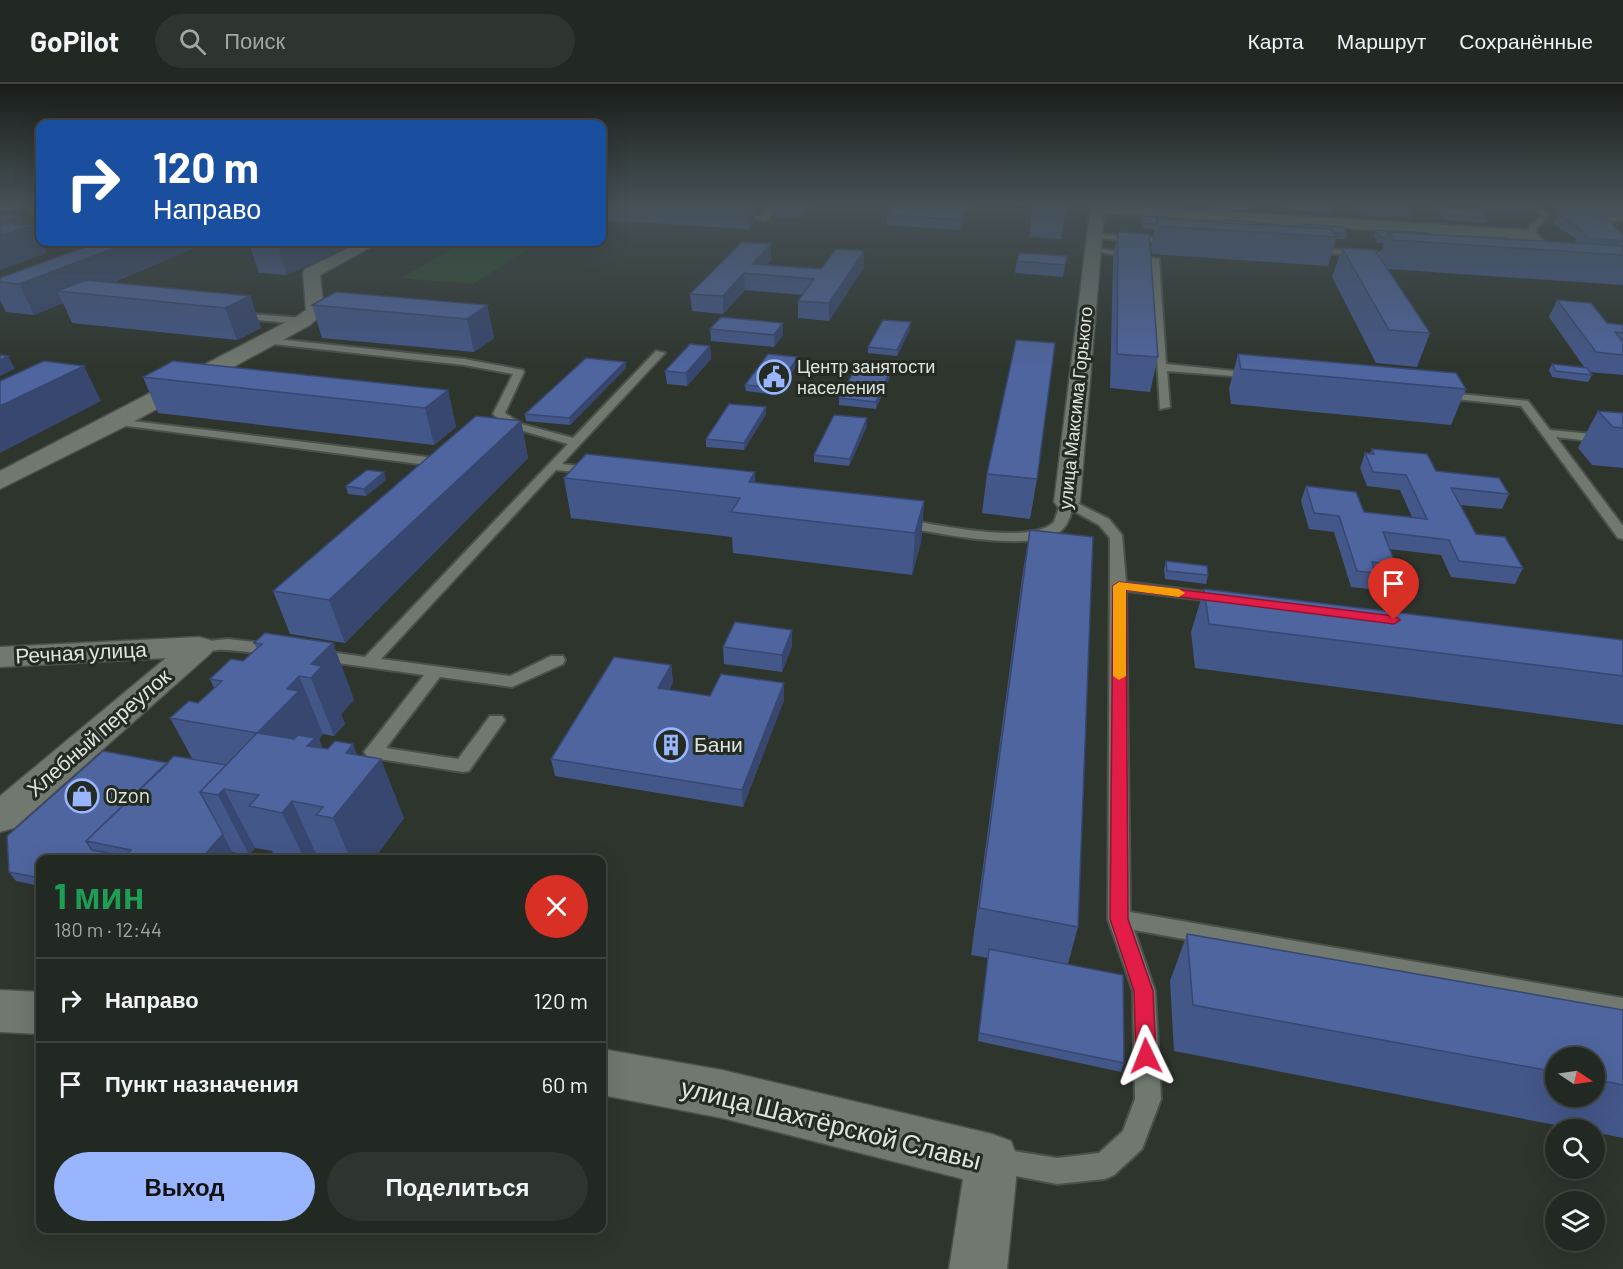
<!DOCTYPE html>
<html lang="ru">
<head>
<meta charset="utf-8">
<style>
	:root { --surface:#222822; --page:#2e342f; --text:#f1f3f6; --muted:#a2a6a5; --line:#3f4440; --accent:#98b5fd }
	body { margin:0; font-family:Barlow,sans-serif; background:var(--page); color:var(--text); height:100vh; display:flex; flex-direction:column; font-size:22px; white-space:nowrap }
	* { box-sizing:border-box; margin:0 }
	p { font-size:20px; color:var(--muted) }
	.icon { flex:none; width:33px; height:33px; fill:none; stroke:currentColor; stroke-width:2; stroke-linecap:round; stroke-linejoin:round }
	.map { position:relative; flex:1; overflow:hidden }
	.side { position:absolute; left:36px; top:771px; width:570px; height:378px; display:flex; flex-direction:column; background:var(--surface); border-radius:12px; box-shadow:0 6px 24px #0002,0 0 0 2px var(--line) }
	.side>* { flex:none }
	.hud { position:absolute; left:36px; top:36px; width:570px; height:126px; border-radius:12px; box-shadow:0 6px 24px #0002,0 0 0 2px var(--line); background:#1a4fa0; color:#fff; overflow:hidden }
	.needle { width:39px; rotate:103deg }
	.controls { position:absolute; left:1545px; top:963px; display:grid; gap:12px }
	.controls a { display:grid; place-items:center; width:60px; height:60px; border-radius:50%; background:var(--surface); box-shadow:0 6px 24px #0002,0 0 0 2px var(--line); font-size:30px }
	.pin { position:absolute; display:grid; place-items:center; width:51px; height:51px; color:#fff; margin:-62px -26px; border-radius:50% 50% 50% 0; rotate:-45deg; box-shadow:0 0 6px #0007 }
	.pin .icon { rotate:45deg }
	.me { position:absolute; width:66px; margin:-33px; rotate:358deg; stroke-linejoin:round; filter:drop-shadow(0 0 4px #0008) }
	.turn { display:flex; align-items:center; gap:21px; height:126px; padding:0 18px; font-size:27px }
	.turn .icon { width:78px; height:78px; stroke-width:2.5 }
	.turn b { display:block; font-size:42px; line-height:51px }
	.round { display:grid; place-items:center; flex:none; width:63px; height:63px; border-radius:32px; background:var(--page) }
	.headline { display:flex; align-items:center; justify-content:space-between; height:102px; padding:0 18px }
	h1 { font-size:36px; font-weight:700; line-height:45px; color:#1e9e55 }
	.primary-button { display:flex; gap:12px; margin-top:auto; padding:12px 18px }
	.primary-button a { flex:1; height:69px; border-radius:36px; background:var(--accent); color:#111; font-size:24px; font-weight:700; line-height:69px; text-align:center }
	.primary-button a+a { background:var(--page); color:var(--text) }
	ul { padding:0; list-style:none }
	li { display:flex; align-items:center; gap:18px; height:84px; padding:0 18px; border-top:2px solid var(--line) }
	li div { flex:1 }
	li b { display:block; font-size:22px }
	li em { font-style:normal }
	header { display:flex; align-items:center; gap:36px; box-sizing:border-box; height:84px; padding:0 30px; background:var(--surface); border-bottom:2px solid var(--line) }
	header strong { font-size:28px }
	nav { display:flex; gap:33px; margin-inline-start:auto; font-size:21px }
	.search { width:420px; height:54px; background:var(--page); display:flex; align-items:center; gap:15px; box-sizing:border-box; padding:0 21px; border-radius:33px; color:var(--muted); font-size:22px }
	.map>svg:first-child { display:block }
	.green { fill:#2b4929 }
	.lines { fill:none; stroke-linecap:round; stroke-linejoin:round }
	.service-casing { stroke:#4b504a; stroke-width:4 }
	.minor-casing { stroke:#4b504a; stroke-width:3 }
	.secondary-casing { stroke:#4b504a; stroke-width:3 }
	.service { fill:#70786f; fill-rule:evenodd }
	.minor { fill:#70786f; fill-rule:evenodd }
	.secondary { fill:#6e826c; fill-rule:evenodd }
	.wall { fill:#445789; fill-rule:evenodd }
	.shaded-wall { fill:#37476f }
	.building { fill:#4f659f; stroke:#37476f; stroke-width:1.5 }
	.route { fill:#e11d48; stroke:#92132f; stroke-width:1.5 }
	.slow { fill:#f59e0b }
	.labels { text-anchor:middle; stroke-width:6; stroke-linejoin:round; paint-order:stroke }
	.far-poi-label { font-size:18px; fill:#e0e4df; stroke:#242b23; text-anchor:start }
	.far-street-label { font-size:18px; fill:#e0e4df; stroke:#242b23 }
	.street-label { font-size:21px; fill:#e0e4df; stroke:#242b23 }
	.poi-label { font-size:21px; fill:#e0e4df; stroke:#242b23; text-anchor:start }
	.near-street-label { font-size:26px; fill:#e0e4df; stroke:#242b23 }
</style>
</head>
<body>
<header>
<strong>GoPilot</strong>
<div class="search"><svg class="icon" aria-label="search" viewBox="0 0 24 24"><circle cx="10" cy="10" r="6"/><path d="M15 15l6 6"/></svg>Поиск</div>
<nav><a>Карта</a><a>Маршрут</a><a>Сохранённые</a></nav>
</header>
<div class="map">
<svg width="1623" height="1185" viewBox="0 0 1623 1185">
	<rect width="100%" height="100%" fill="#2e352d"/>
	<path class="green" d="M464,158H539L473,200L401,194Z"/>
	<g class="lines">
		<g class="service-casing">
			<path id="service" d="M19,120H26L40,129V134Z
				M774,120H781L766,136L730,133L761,132Z
				M1486,120H1534L1550,131L1537,143L1536,150L1553,164L1562,166L1548,168L1529,153V142L1542,131L1532,124L1489,122Z
				M1582,131L1623,133V137L1579,135Z
				M40,141V146L22,156L15,154Z
				M1095,150L1175,155L1179,157L1175,159L1092,154Z
				M1090,163L1159,175L1166,280L1254,289L1259,292L1258,294L1167,287L1170,323L1160,325L1151,177L1093,167Z
				M1311,164L1402,170L1406,172L1402,174L1308,168Z
				M236,229L303,234L308,237L303,240L233,234L231,232Z
				M267,254L464,275L523,286L524,288L505,329L521,340L573,354L656,267L665,269L562,380L597,384V390L556,386L381,575L510,592L551,572H563L565,576L563,580L512,603L440,593L386,664L458,675L490,632H502L505,636L469,687L463,688L373,674L367,672L364,668L424,591L316,576L308,571L316,566L365,573L568,360L513,344L495,332L493,330L513,290L464,281L264,259L262,257Z
				M1441,308L1528,317L1550,346L1623,353V361L1556,353L1623,442V455L1618,454L1521,322L1437,313V309Z
				M116,335L435,374L441,378L435,382L112,340V336Z
				M1067,414L1109,435L1122,451L1126,498L1223,510L1230,514L1223,518L1126,507L1130,828L1623,914V934L1134,846L1155,907L1161,1015L1142,1065L1114,1091L1105,1095L1057,1100L986,1086L982,1077L986,1068L995,1064L1057,1074L1099,1069L1123,1047L1135,1015L1133,907L1108,835L1110,454L1099,441L1072,426C1070,434 1066,444 1058,449C1025,468 939,449 902,443L895,439L902,435C935,440 1030,462 1054,438L1061,418Z
				M228,555L278,561L286,566C278,575 232,564 217,566C208,567 197,571 191,563L199,558Z"/>
		</g>
		<g class="minor-casing">
			<path id="minor" d="M1091,120L1532,146L1540,151L1532,156L1104,129L1080,418L1076,423L1067,426L1058,423L1054,418Z
				M361,158H380L320,191L324,228L310,241L124,343L0,405V387L296,233L306,226L303,189L305,185Z
				M199,553L210,556L215,563L210,570L14,744L0,748V712L166,574L0,583V563Z
				M0,906L40,908V950L0,948Z
				M602,965L722,986L992,1050L1011,1057L1018,1076L1007,1185H949L963,1095L722,1034L602,1011Z"/>
		</g>
		<g class="secondary-casing">
			<path id="secondary" d="M0,120H25L18,124L0,126Z"/>
		</g>
		<use href="#service" class="service"/>
		<use href="#minor" class="minor"/>
		<use href="#secondary" class="secondary"/>
	</g>
	<path class="wall" d="M602,120H754L755,138L748,145L603,136Z
		M773,120H812L799,135L774,133Z
		M897,120H971L967,129L946,128L964,129L963,139L960,146L886,141L887,131L897,124Z
		M1067,120L1061,155L1029,153L1032,126Z
		M1209,120H1250L1251,121L1250,126L1210,123Z
		M1286,120H1329L1332,124L1330,129L1289,126Z
		M1358,120H1370L1412,129L1411,134L1362,131L1357,124Z
		M1375,120H1401L1400,121Z
		M1480,120H1525L1529,123L1527,128L1484,126L1480,122Z
		M1551,120H1623V134L1603,133L1623,150V201L1388,185L1430,249L1417,283L1376,279L1332,193L1342,164L1379,172L1384,159H1378L1373,151L1375,146L1577,160L1575,158L1576,155L1554,140L1558,130H1564Z
		M1441,124L1488,134L1486,139L1446,136L1439,129Z
		M1143,132L1176,136L1221,138V136L1256,141L1298,143L1299,140L1347,150L1345,155H1336L1328,182L1152,170L1151,162L1155,145L1142,144V137Z
		M1118,148L1158,273L1150,308L1110,304L1113,176Z
		M98,158H208L112,199L250,212L261,244L237,256L72,239L63,219L34,231L6,228L0,216V194Z
		M255,158H356L287,191L259,189L249,160Z
		M771,160V176L767,181L821,185L864,167V183L829,237L798,234V217L802,211L745,206L723,230L692,227L690,210Z
		M1067,172L1063,193L1015,189L1017,177Z
		M1557,216L1607,239L1623,241V291L1589,288L1592,291L1588,298L1552,293L1549,286L1552,280L1584,283L1549,233Z
		M312,221H487L494,254L474,268L322,254Z
		M710,245L783,251L774,263L711,257Z
		M910,245L897,272L868,269V263Z
		M710,262L711,275L687,302L667,300L665,287Z
		M1238,270L1466,305L1451,341L1231,320L1229,305Z
		M625,278L626,284L570,341L526,337L525,330Z
		M798,279L777,311L746,307L745,301Z
		M892,288L876,325L839,321V314Z
		M143,293L448,306L456,343L434,361L158,329Z
		M1598,327L1623,329V384L1592,381L1578,364Z
		M766,330L744,366L706,363V355Z
		M867,334V342L849,382L814,378V371Z
		M521,337L528,374L345,559L290,550L273,507Z
		M1372,365L1436,387L1509,410L1502,425L1460,421L1476,450L1523,484L1515,500L1451,493L1441,471L1389,465L1396,481L1389,497L1373,495L1369,505L1351,503L1334,448L1309,445L1301,417L1306,402L1364,428L1412,433L1400,406L1367,402L1360,384L1365,369L1370,370Z
		M987,390L1037,395L1030,435L982,429Z
		M564,394L756,399L924,417L921,458L912,491L733,469L732,453L571,434Z
		M386,396L366,412L348,410L346,402Z
		M1030,446L1078,843L1068,880L1124,979L1121,988L978,957L988,874L971,871L1023,487Z
		M1166,477L1208,491L1206,500L1165,495L1164,485Z
		M1204,505L1623,556V641L1195,584L1191,548Z
		M254,559H333L354,616L341,630L345,640L334,652L323,650L319,655L323,665L357,670L404,734L373,776H276L272,767L255,764L249,771L232,768L40,776V802L16,797L9,788L168,679L193,676L170,634L198,619L214,604L210,595L243,577L257,565Z
		M792,562L782,588L724,580L723,563Z
		M671,581L673,598L669,606L710,612L784,616L743,723L555,692L551,675Z
		M1187,850L1623,926V1054L1594,1048V1046H1581L1174,967L1170,897ZM1556,974H1594V1012H1556Z"/>
	<path class="shaded-wall" d="M747,120H754L755,138L748,145Z
		M798,120H812L799,135Z
		M945,120H946V128L941,127Z
		M968,120H971L967,129Z
		M964,129L963,139L960,146L961,136Z
		M21,132L26,144L34,141L40,155V158H42L47,169L0,186V139Z
		M130,158H208L84,210L57,207L63,219L34,231L19,200Z
		M288,158H356L287,191L278,162Z
		M771,160V176L759,190L752,180Z
		M864,167V183L829,237V219Z
		M744,189L745,206L723,230V212Z
		M250,212L261,244L237,256L225,224Z
		M487,221L494,254L474,268L467,235Z
		M911,238L910,245L897,272V266Z
		M783,239V251L774,263V251Z
		M710,262L711,275L687,302L686,289Z
		M8,272L15,285L0,292V276Z
		M798,273V279L777,311V304Z
		M625,278L626,284L570,341L569,334Z
		M893,281L892,288L876,325V318Z
		M84,282L101,317L0,369V322Z
		M448,306L456,343L434,361L425,324Z
		M766,323V330L744,366V359Z
		M867,334V342L849,382L850,375Z
		M521,337L528,374L345,559L329,516Z
		M384,388L386,396L366,412L364,405Z
		M755,388L757,427L749,398Z
		M924,417L921,458L912,491L915,449Z
		M792,546V562L782,588V571Z
		M333,559L354,616L341,630L345,640L334,652L311,594V580Z
		M671,581L673,598L660,621L658,604Z
		M299,592L323,650L319,655L323,665L259,711L257,649L287,605Z
		M784,599V616L743,723L742,706Z
		M353,660L366,693L381,675L404,734L373,776H351L333,734L346,669Z
		M224,705L255,764L249,771L218,711Z
		M292,717L319,776H305L282,729Z
		M223,750L232,768L225,776H200Z"/>
	<path class="building" d="M932,120H945L941,127L964,129L961,136L887,131L892,124L928,126Z
		M1034,120H1066L1065,128L1032,126Z
		M1289,120H1329L1332,124L1290,121Z
		M1359,120L1406,122L1412,129L1364,126Z
		M1485,120H1525L1529,123L1486,121Z
		M1441,124L1482,127L1488,134L1448,131Z
		M1558,130L1602,132L1623,150V157L1588,154L1579,147H1584Z
		M0,131L21,132L0,139Z
		M1143,132L1176,134V136L1157,135L1156,140L1143,139Z
		M1157,135L1332,145L1337,153L1158,142Z
		M1221,136L1255,138L1256,141L1222,139Z
		M10,139L34,141L0,152V143Z
		M1299,140L1343,143L1347,150L1334,149L1332,145L1300,143Z
		M1375,146L1429,149L1430,150L1388,148L1386,154L1380,153Z
		M1118,148L1149,150L1158,273L1117,270Z
		M1388,148L1623,162V171L1394,156Z
		M1462,152L1506,154L1507,155L1463,152Z
		M98,158H130L19,200L0,198V194Z
		M255,158H288L278,162L249,160Z
		M742,158L771,160L752,180L821,185L836,165L864,167L829,219L798,217L814,195L744,189L723,212L690,210Z
		M1342,164L1375,166L1430,249L1389,246Z
		M1020,169L1067,172L1065,181L1017,177Z
		M86,196L250,212L225,224L57,207Z
		M336,208L487,221L467,235L312,221Z
		M1557,216L1591,219L1607,239L1623,241V249L1615,248L1623,258V271L1596,268Z
		M721,233L783,239L774,251L710,245Z
		M883,236L911,238L897,266L868,263Z
		M1016,256L1055,259L1037,395L987,390Z
		M690,260L710,262L686,289L665,287Z
		M768,270L798,273L777,304L745,301Z
		M1238,270L1456,289L1466,305L1241,285Z
		M0,271L8,272L0,276Z
		M586,274L625,278L569,334L525,330Z
		M44,277L84,282L0,322V297Z
		M173,277L448,306L425,324L143,293Z
		M859,278L893,281L876,318L839,314Z
		M1552,280L1587,284L1592,291L1556,287Z
		M729,320L766,323L744,359L706,355Z
		M1598,327L1623,329V344L1613,343Z
		M834,331L867,334L850,375L814,371Z
		M476,332L521,337L329,516L273,507Z
		M1372,365L1427,370L1436,387L1499,394L1509,410L1451,404L1476,450L1505,453L1523,484L1459,477L1449,456L1383,448L1396,481L1372,478L1375,489L1357,487L1339,432L1314,429L1306,402L1356,408L1364,428L1427,435L1406,391L1373,388L1365,369L1374,370Z
		M586,370L755,388L749,398L924,417L915,449L731,428L740,414L564,394Z
		M367,386L384,388L364,405L346,402Z
		M1030,446L1093,453L1078,843L979,824Z
		M1166,477L1207,482L1208,491L1167,487Z
		M1204,505L1623,556V592L1209,540Z
		M735,538L792,546L782,571L723,563Z
		M265,549L333,559L311,580L322,582L311,594L299,592L287,605L299,607L257,649L170,634L189,617L198,619L222,597L210,595L231,575L243,577L262,560L254,559Z
		M614,573L671,581L658,604L710,612L721,590L784,599L742,706L551,675Z
		M257,649L294,655L298,651L315,654L307,662L328,665L335,657L353,660L346,669L381,675L333,734L316,731L323,723L292,717L282,729L249,722L259,711L224,705L218,711L200,708Z
		M103,667L168,679L86,757L92,766L124,772L121,776H40V794L9,788L7,752Z
		M174,672L226,681L200,708L223,750L200,776H121L131,766L86,757Z
		M1187,850L1623,926V1001L1594,995V974H1556V988L1193,921Z
		M989,865L1123,891L1124,979L979,949Z"/>
	<linearGradient id="sky" x2="0" y2="1"><stop stop-color="#191d19"/><stop offset="0.42" stop-color="#465157"/><stop offset="1" stop-color="#465157" stop-opacity="0"/></linearGradient>
	<rect width="1623" height="286" fill="url(#sky)"/>
	<path class="route" d="M1119,498L1394,532L1400,536L1394,540L1126,506L1128,835L1153,907L1156,972L1153,978L1146,981L1139,978L1136,972L1134,907L1110,835L1113,502Z"/>
	<path class="slow" d="M1119,498L1179,505L1185,509L1179,513L1126,506V592L1119,596L1113,592V502Z"/>
	<defs>
		<g id="civic-ring" transform="scale(1.725)"><circle r="9.5" fill="#242b23" stroke="#98b5fd" stroke-width="1.5"/><path d="M-.6-6.5H3V-4.5H.6V-3L4-1V1h2V6H-6V1h2V-1L-.6-3ZM-1.2 2.5V6h2.4V2.5Z" fill="#98b5fd"/></g>
		<g id="building-ring" transform="scale(1.725)"><circle r="9.5" fill="#242b23" stroke="#98b5fd" stroke-width="1.5"/><path d="M-4-6H4V6H1V3H-1V6H-4ZM-2.5-4.3h1.7v1.8h-1.7ZM.8-4.3h1.7v1.8H.8ZM-2.5-1h1.7V.8h-1.7ZM.8-1h1.7V.8H.8Z" fill="#98b5fd"/></g>
		<g id="shop-ring" transform="scale(1.725)"><circle r="9.5" fill="#242b23" stroke="#98b5fd" stroke-width="1.5"/><path d="M-5-2.5h2.3a2.7 3.5 0 0 1 5.4 0H5L5.5 6h-11ZM-1.5-2.5h3a1.5 2.3 0 0 0-3 0Z" fill="#98b5fd"/></g>
	</defs>
	<g fill-rule="evenodd">
		<use href="#civic-ring" x="774" y="293"/>
		<use href="#building-ring" x="671" y="661"/>
		<use href="#shop-ring" x="82" y="712"/>
	</g>
	<g class="labels">
		<g class="far-poi-label">
			<text x="797" y="289">Центр занятости<tspan x="797" dy="21">населения</tspan></text>
		</g>
		<g class="far-street-label">
			<text transform="translate(1076 324) rotate(-84)" y="6">улица Максима Горького</text>
		</g>
		<g class="street-label">
			<text transform="translate(81 569) rotate(-3)" y="7">Речная улица</text>
			<text transform="translate(99 649) rotate(-41)" y="7">Хлебный переулок</text>
		</g>
		<g class="poi-label">
			<text x="694" y="668">Бани</text>
			<text x="105" y="719">Ozon</text>
		</g>
		<g class="near-street-label">
			<text transform="translate(831 1040) rotate(14)" y="9">улица Шахтёрской Славы</text>
		</g>
	</g>
</svg>
<div class="controls">
<a><svg class="needle" viewBox="-14 -14 28 28"><path d="M0-13l5 13h-10z" fill="#e53935"/><path d="M0 13l5-13h-10z" fill="#a2a6a5"/></svg></a>
<a><svg class="icon" aria-label="search" viewBox="0 0 24 24"><circle cx="10" cy="10" r="6"/><path d="M15 15l6 6"/></svg></a>
<a><svg class="icon" aria-label="layers" viewBox="0 0 24 24"><path d="M12 4l9 5-9 5-9-5zM3 14l9 5 9-5"/></svg></a>
</div>
<div class="pin" style="left:1394px;top:536px;background:#d93025"><svg class="icon" aria-label="arrive" viewBox="0 0 24 24"><path d="M6 21V4h12l-3 4 3 4H6"/></svg></div>
<svg class="me" style="left:1146px;top:972px" viewBox="-20 -20 40 40"><path d="M0-17L14 15 0 8-14 15z" fill="#e11d48" stroke="#fff" stroke-width="4"/></svg>
<div class="hud">
<div class="turn"><svg class="icon" aria-label="right" viewBox="0 0 24 24"><path d="M7 20v-9h11M14 6l5 5-5 5"/></svg><div><b>120 m</b>Направо</div></div>
</div>
<section class="side">
<div class="headline"><div><h1>1 мин</h1><p>180 m · 12:44</p></div><a class="round" style="background:#d93025;color:#fff"><svg class="icon" aria-label="close" viewBox="0 0 24 24"><path d="M6 6l12 12M18 6L6 18"/></svg></a></div>
<ul>
<li><svg class="icon" aria-label="right" viewBox="0 0 24 24"><path d="M7 20v-9h11M14 6l5 5-5 5"/></svg><div><b>Направо</b></div><em>120 m</em></li>
<li><svg class="icon" aria-label="arrive" viewBox="0 0 24 24"><path d="M6 21V4h12l-3 4 3 4H6"/></svg><div><b>Пункт назначения</b></div><em>60 m</em></li>
</ul>
<div class="primary-button"><a>Выход</a><a>Поделиться</a></div>
</section>
</div>
</body>
</html>
